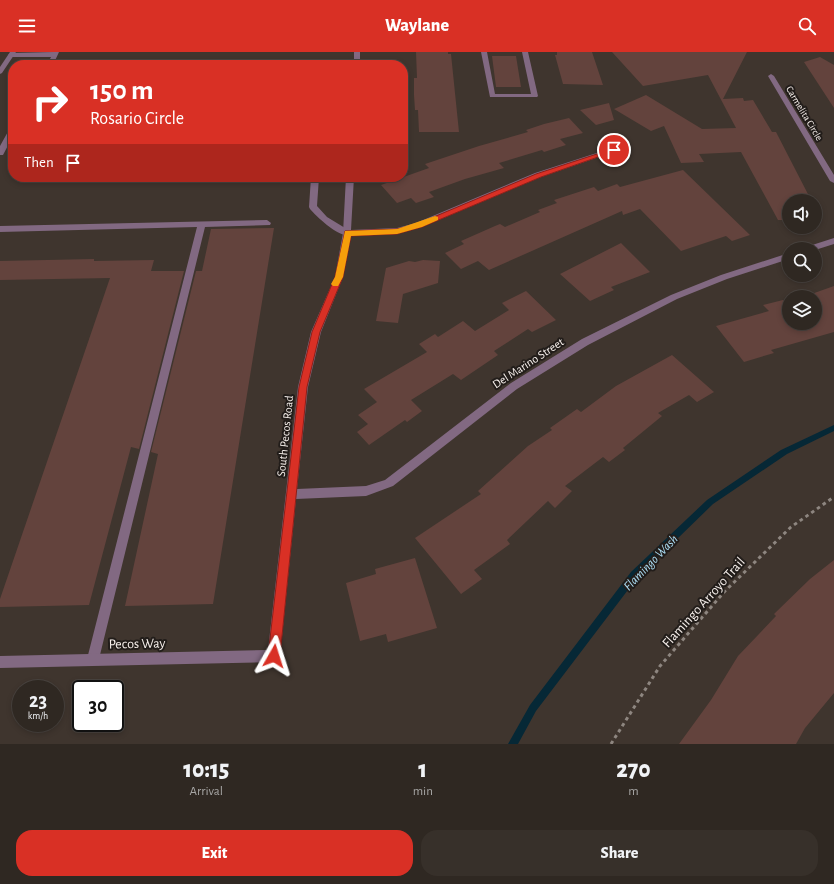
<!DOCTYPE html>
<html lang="en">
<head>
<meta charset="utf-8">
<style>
	:root { --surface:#2f2822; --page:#37302a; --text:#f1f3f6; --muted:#a7a6a5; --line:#4a4440; --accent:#d93025 }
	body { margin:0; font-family:"Alegreya Sans",sans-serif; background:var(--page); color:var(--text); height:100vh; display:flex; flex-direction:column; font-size:15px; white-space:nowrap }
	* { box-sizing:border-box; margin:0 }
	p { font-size:13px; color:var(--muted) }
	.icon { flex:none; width:22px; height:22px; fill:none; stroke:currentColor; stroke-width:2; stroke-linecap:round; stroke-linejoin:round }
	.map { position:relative; height:692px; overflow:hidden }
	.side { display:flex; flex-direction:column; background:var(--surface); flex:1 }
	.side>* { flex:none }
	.banner { position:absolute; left:8px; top:8px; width:400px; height:122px; border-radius:16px; box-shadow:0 2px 6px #0003,0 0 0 1px var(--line); background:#d93025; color:#fff; overflow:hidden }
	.tools { position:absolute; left:782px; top:142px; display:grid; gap:8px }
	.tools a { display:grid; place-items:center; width:40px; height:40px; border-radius:50%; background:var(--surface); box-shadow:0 2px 6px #0003,0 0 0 1px var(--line); font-size:20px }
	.speed { position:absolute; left:12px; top:628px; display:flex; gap:8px; font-size:20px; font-weight:700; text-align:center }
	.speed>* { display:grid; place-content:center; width:52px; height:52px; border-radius:50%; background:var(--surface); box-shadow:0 2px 6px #0003,0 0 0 1px var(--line); line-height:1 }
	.speed small { font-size:10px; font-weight:400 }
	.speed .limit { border:2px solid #111; border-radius:6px; background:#fff; color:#111 }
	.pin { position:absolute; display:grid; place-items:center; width:34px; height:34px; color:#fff; margin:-17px; border:2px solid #fff; border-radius:50%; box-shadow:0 1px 4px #0007 }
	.me { position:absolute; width:44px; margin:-22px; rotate:6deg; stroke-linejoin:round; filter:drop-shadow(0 0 3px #0008) }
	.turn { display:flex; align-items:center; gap:14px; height:84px; padding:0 16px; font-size:18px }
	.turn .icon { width:52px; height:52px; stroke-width:2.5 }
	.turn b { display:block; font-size:28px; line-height:34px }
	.then { display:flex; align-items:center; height:38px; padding:0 16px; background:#0003; gap:8px; font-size:15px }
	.eta { display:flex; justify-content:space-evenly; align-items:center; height:68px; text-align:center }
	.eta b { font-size:24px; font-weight:800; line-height:28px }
	.primary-button { display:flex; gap:8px; margin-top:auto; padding:8px 16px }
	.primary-button a { flex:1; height:46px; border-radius:16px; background:var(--accent); color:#fff; font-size:16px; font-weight:800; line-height:46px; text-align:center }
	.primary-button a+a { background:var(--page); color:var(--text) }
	header { display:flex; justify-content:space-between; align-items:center; height:52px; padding:0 16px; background:var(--accent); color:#fff; font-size:18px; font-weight:800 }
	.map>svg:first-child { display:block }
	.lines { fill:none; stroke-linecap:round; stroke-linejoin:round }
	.stream { fill:#062836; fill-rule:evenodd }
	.building { fill:#63433d }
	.path { stroke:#8e8680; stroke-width:3; stroke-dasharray:3.5 3.5; stroke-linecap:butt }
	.lane { fill:#826982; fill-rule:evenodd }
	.street { fill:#826982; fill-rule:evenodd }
	.route { fill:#d93025; stroke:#8d1f18 }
	.slow { fill:#f59e0b }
	.labels { text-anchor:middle; stroke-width:4; stroke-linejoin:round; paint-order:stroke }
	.far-street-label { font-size:10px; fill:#f7f0ec; stroke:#221d1a }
	.street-label { font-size:12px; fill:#f7f0ec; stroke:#221d1a }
	.water-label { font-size:13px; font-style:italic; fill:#afe1f8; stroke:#221d1a }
	.near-street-label { font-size:14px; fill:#f7f0ec; stroke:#221d1a }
</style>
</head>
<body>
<header><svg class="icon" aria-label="menu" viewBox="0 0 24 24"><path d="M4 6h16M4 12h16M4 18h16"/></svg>Waylane<svg class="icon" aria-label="search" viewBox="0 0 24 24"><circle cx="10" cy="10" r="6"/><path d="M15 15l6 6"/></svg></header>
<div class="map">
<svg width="834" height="692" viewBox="0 0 834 692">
	<rect width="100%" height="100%" fill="#3f352e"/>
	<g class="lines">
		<path class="stream" d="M834,373V379L787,402L713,452L637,526L536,659L518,692H508L530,653L631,520L707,448L781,398Z"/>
	</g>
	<path class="building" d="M416,0H448V2H451L459,80H419L418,58H415L414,43V26H417Z
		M557,0H592L603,33L563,32L555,3H557Z
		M612,0H747L723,47L743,46L744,49L753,48L772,80H776L811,148L789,149V168H778L741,100L699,102L704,110L681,111L664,74L651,79L614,57L646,43L702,77L736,76L708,23L643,34Z
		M492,4H516L521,35H496Z
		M820,5L834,13V56L804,10Z
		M609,51L614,68L596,73L580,58Z
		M569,66L583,81L560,87L566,93L544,100L542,98L499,111L504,116L465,127L429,140L434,145L416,151L411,146L397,151L381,133L429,116L425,112L479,94L528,80L526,78L544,72Z
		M683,118L750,183L732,189L726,184L681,199L640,157L623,163L622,159L489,218L478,209L461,217L445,201L464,192L461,189L495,174L500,172L505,175L540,160L538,158L557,151L554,148L594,135L598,139L617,132L620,135Z
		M274,176L213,552L125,554L158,402L151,400L196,219H202L211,177Z
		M621,191L650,220L611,235L614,238L590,249L560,222Z
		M94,207V209L154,208L151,219H184L139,397L131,395L89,553L0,555V547L110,226L0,228V209Z
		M423,208L440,209L438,231L403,242L398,271L376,269L386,216L409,209L415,210Z
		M834,234V280L771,298L774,301L744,310L716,274L769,259L763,253L783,248L786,251L789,250V271H815V245H803Z
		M526,239L556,268L532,280L528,277L494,299L498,303L461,328L453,322L411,348L422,359L407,370L405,368L369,393L357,380L368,372L358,363L377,350L364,337L427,300L419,292L435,282L438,285L463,269L475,279L509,258L502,251Z
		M672,303L714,340L697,350L689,343L658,361L662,364L623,396L625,398L609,410L603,405L565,434L572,439L555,456L548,449L507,488L510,492L474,518L482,527L461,542L415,486L481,442L478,439L528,394L552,378L550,376L577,357L581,360L616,334Z
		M415,506L437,576L388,590L386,582L360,589L346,531L376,522L375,517Z
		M834,508V641L805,676L796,692H679L711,648L738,604L776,564L774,562L810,527Z"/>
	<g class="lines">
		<path class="path" d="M611,692L660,614L725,539L791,475L834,445"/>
		<path class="lane" d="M53,0H59L53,13H47L51,5H11L8,3L11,1Z
			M481,0H487L495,42H531L522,0H528L538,44L537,45H490Z
			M10,76H13V84L3,103H0V94Z
			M311,125H319L317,154L327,165L350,179L351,181L350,183C339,186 317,165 310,157L309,155Z
			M267,168L271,171L270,173L205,175L99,607L98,612L93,613L88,612L87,607L197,175L0,180V174Z"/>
		<path class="street" d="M10,0H16L2,21L0,22V15Z
			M354,0H360V13H354Z
			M771,22L774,24L834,123V131L830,129L768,24Z
			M612,96H615L619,98L541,125L422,175L397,182L351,184L343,225L321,280L308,335L297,437L366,434L385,428L511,331L582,287L671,243L721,223L789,201V207L727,227L677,247L588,293L517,337L393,434L366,444L296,447L280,604L278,608L274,610L0,616V604L268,598L298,335L311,280L335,225L343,181L346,125H354L351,178L397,176L416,171L535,121Z
			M834,186V192L815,198L805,197L806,195Z"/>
	</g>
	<path class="route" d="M612,97L618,98L541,125L422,175L397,182L351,184L343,225L320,280L307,335L280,604L278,608L274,609L270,608L268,604L299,335L312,280L335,225L345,179L397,177L417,172L536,122Z"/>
	<path class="slow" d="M435,164L438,165V168L422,175L397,182L351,184L343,225L338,234H333L331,232L335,225L345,179L397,177Z"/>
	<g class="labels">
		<g class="far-street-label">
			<text transform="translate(805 61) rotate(59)" y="4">Carmelita Circle</text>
		</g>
		<g class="street-label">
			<text transform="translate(528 311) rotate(-33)" y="4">Del Marino Street</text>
			<text transform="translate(285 384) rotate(-84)" y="4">South Pecos Road</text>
		</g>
		<g class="water-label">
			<text transform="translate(650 510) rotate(-46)" y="5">Flamingo Wash</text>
		</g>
		<g class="near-street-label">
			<text transform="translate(703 550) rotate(-48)" y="5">Flamingo Arroyo Trail</text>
			<text transform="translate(137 591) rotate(-1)" y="5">Pecos Way</text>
		</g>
	</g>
</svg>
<div class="tools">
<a><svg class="icon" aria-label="sound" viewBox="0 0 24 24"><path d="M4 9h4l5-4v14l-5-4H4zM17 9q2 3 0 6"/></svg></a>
<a><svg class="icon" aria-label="search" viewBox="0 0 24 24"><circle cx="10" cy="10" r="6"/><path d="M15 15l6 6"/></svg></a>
<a><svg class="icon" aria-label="layers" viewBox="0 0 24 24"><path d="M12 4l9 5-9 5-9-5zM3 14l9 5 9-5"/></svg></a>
</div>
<div class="speed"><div>23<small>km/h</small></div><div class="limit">30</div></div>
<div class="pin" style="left:614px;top:98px;background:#d93025"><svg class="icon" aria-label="arrive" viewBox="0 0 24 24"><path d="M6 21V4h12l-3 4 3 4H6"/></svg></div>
<svg class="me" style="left:274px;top:604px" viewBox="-20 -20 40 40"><path d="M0-17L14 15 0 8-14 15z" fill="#d93025" stroke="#fff" stroke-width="4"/></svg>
<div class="banner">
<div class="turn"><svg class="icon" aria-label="right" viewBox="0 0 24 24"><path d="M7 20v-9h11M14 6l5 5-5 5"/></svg><div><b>150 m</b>Rosario Circle</div></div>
<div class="then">Then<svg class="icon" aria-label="arrive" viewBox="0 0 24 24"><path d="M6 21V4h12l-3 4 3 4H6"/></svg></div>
</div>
</div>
<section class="side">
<div class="eta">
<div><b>10:15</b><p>Arrival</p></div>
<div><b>1</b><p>min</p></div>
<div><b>270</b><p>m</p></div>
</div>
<div class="primary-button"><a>Exit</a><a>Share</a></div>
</section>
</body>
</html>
